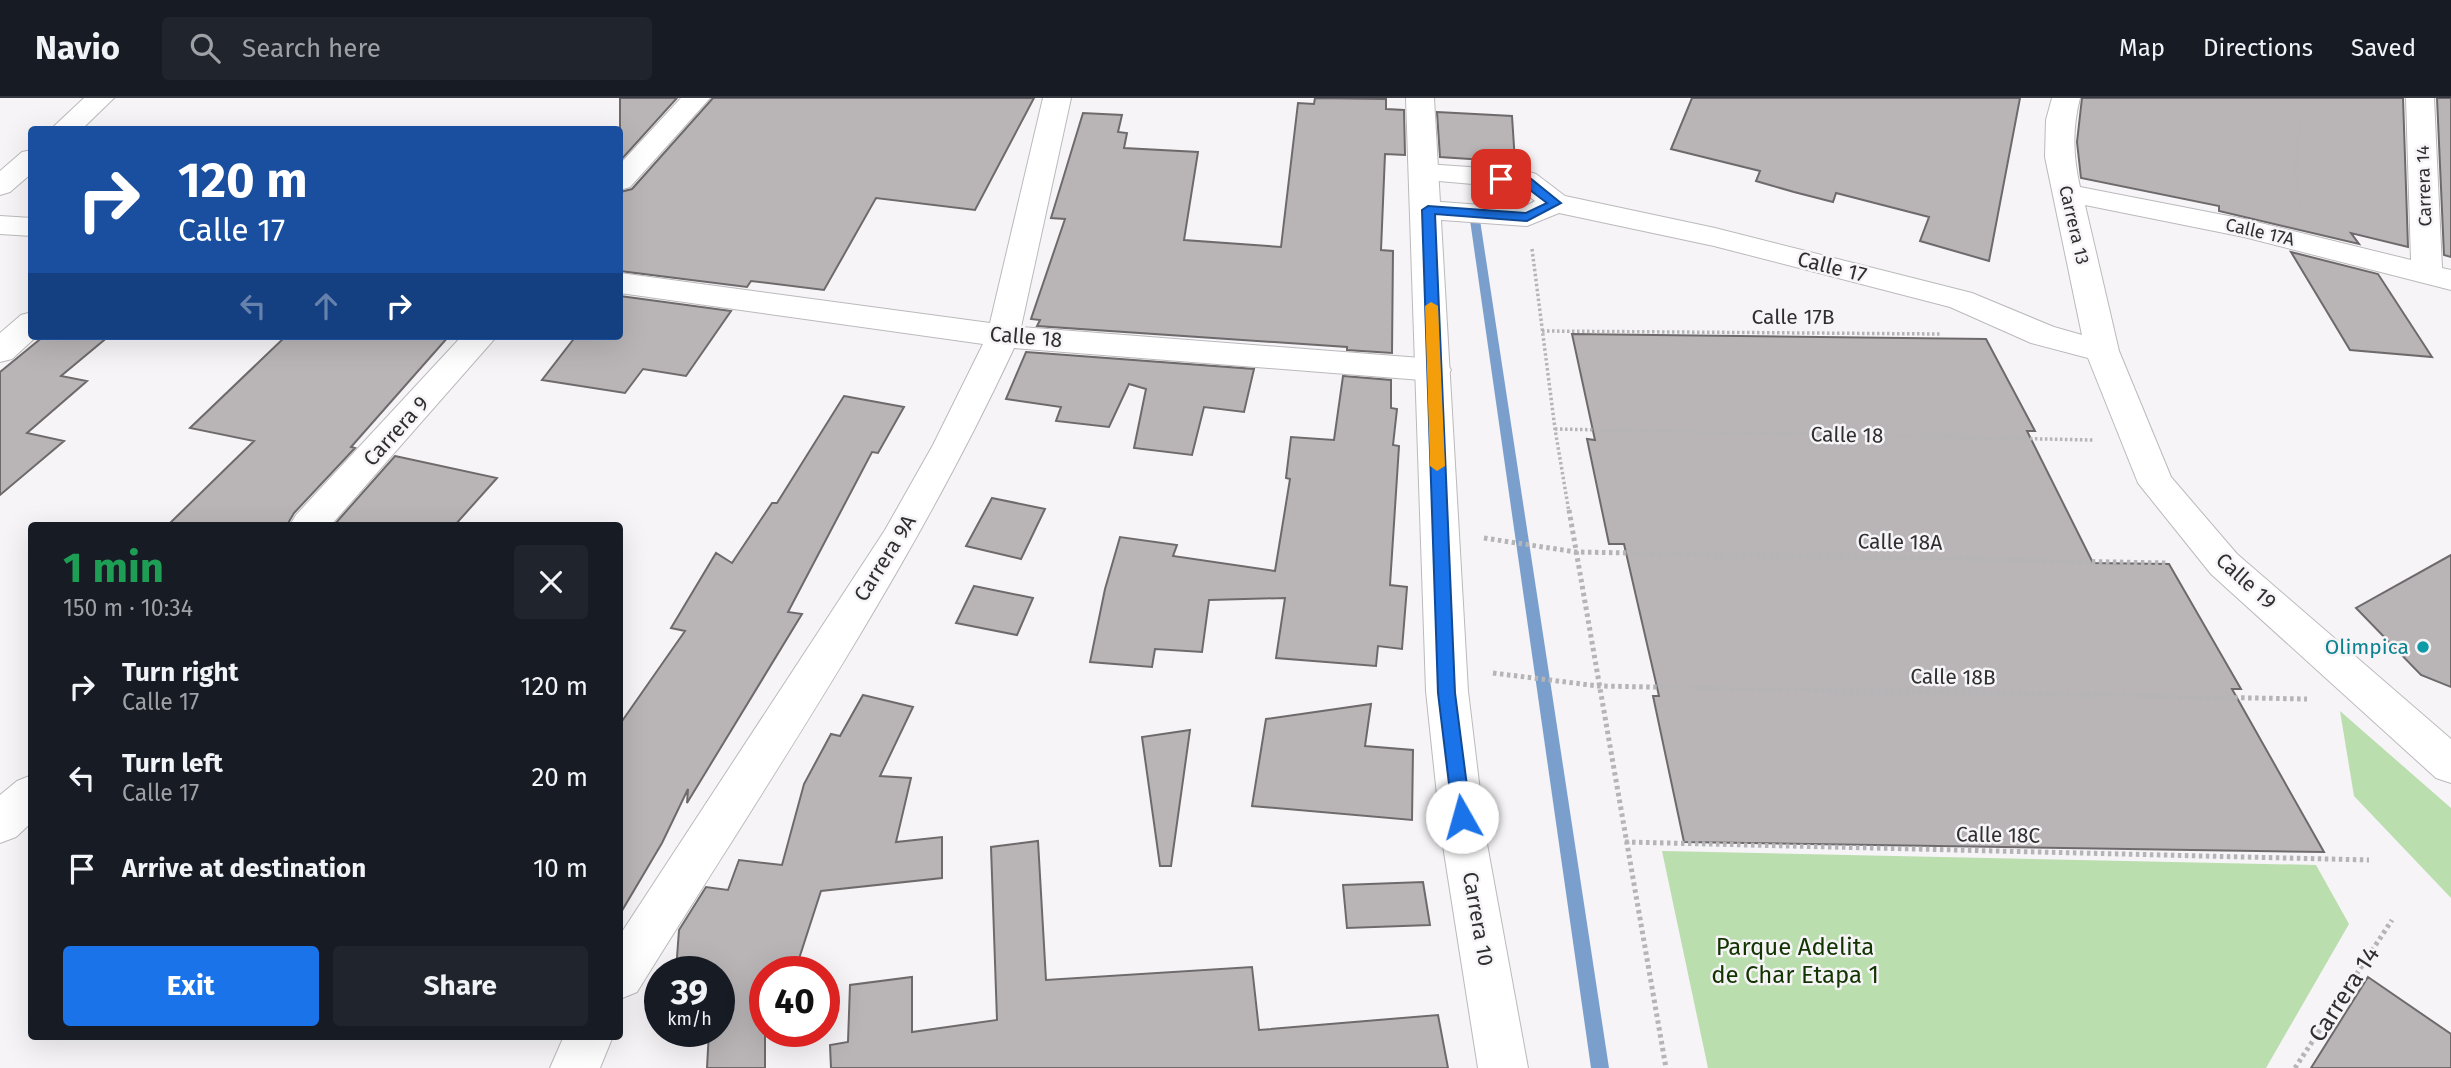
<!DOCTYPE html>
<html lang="en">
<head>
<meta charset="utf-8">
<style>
	:root { --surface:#171b24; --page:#20242c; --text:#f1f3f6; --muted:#9ea1a6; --line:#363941; --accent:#1a73e8 }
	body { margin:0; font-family:"Fira Sans",sans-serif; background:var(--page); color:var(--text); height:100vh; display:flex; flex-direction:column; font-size:26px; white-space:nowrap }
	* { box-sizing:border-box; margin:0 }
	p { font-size:23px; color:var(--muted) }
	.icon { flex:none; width:38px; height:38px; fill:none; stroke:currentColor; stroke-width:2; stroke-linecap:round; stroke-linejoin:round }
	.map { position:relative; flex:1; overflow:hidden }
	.side { position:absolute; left:28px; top:424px; width:595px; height:518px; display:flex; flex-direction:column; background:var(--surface); border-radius:7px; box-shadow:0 7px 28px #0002 }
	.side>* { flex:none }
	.banner { position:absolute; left:28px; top:28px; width:595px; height:214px; border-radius:7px; box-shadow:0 7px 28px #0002; background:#1a4fa0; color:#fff; overflow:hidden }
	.speed { position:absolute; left:644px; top:858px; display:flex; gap:14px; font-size:35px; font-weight:700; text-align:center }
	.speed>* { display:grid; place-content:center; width:91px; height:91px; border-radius:50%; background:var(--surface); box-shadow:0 7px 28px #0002; line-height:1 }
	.speed small { font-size:18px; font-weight:400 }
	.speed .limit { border:10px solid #d22; background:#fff; color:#111 }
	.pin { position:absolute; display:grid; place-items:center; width:60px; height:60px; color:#fff; margin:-30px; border-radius:14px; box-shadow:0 4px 10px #0006 }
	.me { position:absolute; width:77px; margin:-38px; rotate:353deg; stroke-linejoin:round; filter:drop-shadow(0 0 5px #0008) }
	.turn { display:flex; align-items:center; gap:24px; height:147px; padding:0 35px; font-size:32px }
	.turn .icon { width:91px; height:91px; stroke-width:2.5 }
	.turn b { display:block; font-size:49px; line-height:60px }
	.lanes { display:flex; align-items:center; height:66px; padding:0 35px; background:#0003; justify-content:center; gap:35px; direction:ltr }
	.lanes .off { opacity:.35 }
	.round { display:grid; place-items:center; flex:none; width:74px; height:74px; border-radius:7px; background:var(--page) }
	.summary { display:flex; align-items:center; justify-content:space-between; height:119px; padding:0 35px }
	h1 { font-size:42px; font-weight:700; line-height:52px; color:#1e9e55 }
	.button { display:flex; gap:14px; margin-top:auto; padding:14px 35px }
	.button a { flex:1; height:80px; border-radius:7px; background:var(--accent); color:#fff; font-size:28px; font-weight:700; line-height:80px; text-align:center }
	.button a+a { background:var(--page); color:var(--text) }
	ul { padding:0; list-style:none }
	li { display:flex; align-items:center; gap:21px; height:91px; padding:0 35px }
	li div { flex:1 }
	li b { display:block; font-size:26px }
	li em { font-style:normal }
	header { display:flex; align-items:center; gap:42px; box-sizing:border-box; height:98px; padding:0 35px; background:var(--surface); border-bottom:2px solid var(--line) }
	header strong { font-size:33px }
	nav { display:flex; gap:38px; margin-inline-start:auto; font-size:24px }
	.search { width:490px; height:63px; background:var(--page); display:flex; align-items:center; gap:18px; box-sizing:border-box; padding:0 24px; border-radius:7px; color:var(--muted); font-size:26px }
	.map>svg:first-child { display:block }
	.green { fill:#badead }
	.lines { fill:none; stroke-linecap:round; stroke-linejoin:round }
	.stream { fill:#7b9fcd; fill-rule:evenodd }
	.building { fill:#b9b5b6; stroke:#6e6a6c; stroke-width:2 }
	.minor-casing { stroke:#bbb9bc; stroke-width:2 }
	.tertiary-casing { stroke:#bbb9bc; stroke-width:2 }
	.path-far1 { stroke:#b5b4b6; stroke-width:3.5; stroke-dasharray:2.5 2.5; stroke-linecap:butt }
	.path { stroke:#b5b4b6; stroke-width:5; stroke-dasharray:3.5 3.5; stroke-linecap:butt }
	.minor { fill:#fff; fill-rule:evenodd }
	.tertiary { fill:#fff; fill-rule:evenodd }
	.route { fill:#1a73e8; stroke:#114b97; stroke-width:2 }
	.slow { fill:#f59e0b }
	.culture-dot { fill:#0f9aa8; stroke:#f6f4f7; stroke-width:2.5 }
	.labels { text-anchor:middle; stroke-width:5; stroke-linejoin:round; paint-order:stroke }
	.far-street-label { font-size:18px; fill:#2f2f30; stroke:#f6f4f7 }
	.street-label { font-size:21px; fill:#2f2f30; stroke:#f6f4f7 }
	.culture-label { font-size:21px; fill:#0d838f; stroke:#f6f4f7; text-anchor:end }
	.near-park-label { font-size:24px; fill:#113400; stroke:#f6f4f7 }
	.near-street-label { font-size:24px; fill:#2f2f30; stroke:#f6f4f7 }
</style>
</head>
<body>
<header>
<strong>Navio</strong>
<div class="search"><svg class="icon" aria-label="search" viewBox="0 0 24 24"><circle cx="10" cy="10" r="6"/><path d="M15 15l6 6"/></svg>Search here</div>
<nav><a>Map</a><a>Directions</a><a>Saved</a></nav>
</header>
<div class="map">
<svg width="2451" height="970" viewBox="0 0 2451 970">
	<rect width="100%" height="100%" fill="#f6f4f7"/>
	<path class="green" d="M2340,613L2451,710V800L2354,698Z
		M1662,753L2316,767L2349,826L2266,970H1708Z"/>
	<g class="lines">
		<path class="stream" d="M1475,119L1480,122L1609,970H1591L1470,122Z"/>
	</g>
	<path class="building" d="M620,0H677L620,63Z
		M713,0H1034L975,112L876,100L824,192L751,183L747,189L620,173V94L632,91Z
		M1315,0L1386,1V11L1404,12L1405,57L1385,56L1381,152L1393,153L1392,255L1347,252V249L1037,228L1040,222L1031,221L1065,121L1051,120L1083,15L1122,17L1118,34L1127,35L1124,50L1198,54L1184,142L1281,149L1298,5L1314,6Z
		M1692,0H2020L1989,163L1920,143L1929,119L1836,95L1833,104L1794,94L1756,83L1760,73L1671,51Z
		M2082,0H2403L2408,149L2351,135L2359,146L2219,113V108L2081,80L2077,44Z
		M2437,0H2451V159L2444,157Z
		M1437,14L1512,18L1515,64L1440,59Z
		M2291,154L2378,176L2432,259L2350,252Z
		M620,198L731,213L686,278L643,271L625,295L542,282L576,238H620Z
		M1572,236L1986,241L2035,333H2027L2093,465L2169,466L2241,591H2232L2324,754L1684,744L1653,598H1659L1624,446H1609L1587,341L1595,342Z
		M44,238H109L61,278L87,283L27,335L64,343L0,397V274Z
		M286,238H449L351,349L355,350L294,415L287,427H168L254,343L190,330Z
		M1026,254L1254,271L1244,314L1204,309L1192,357L1134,350L1146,291L1129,286L1109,329L1056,323L1061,309L1006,301Z
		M1343,278L1391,282V310L1397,311L1393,347L1399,348L1390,487L1407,489L1402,551L1378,548L1376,568L1276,560L1285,500L1209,502L1202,554L1155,551L1152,569L1090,564L1105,491L1120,439L1177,447L1173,458L1275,473L1290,381L1286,380L1291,339L1334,342Z
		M844,298L904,309L878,355L872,354L788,514L802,516L687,705L688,691L662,745L620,816V626L685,533L671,530L716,455L732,465L772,405H777Z
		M395,358L497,380L455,427H334Z
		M992,400L1045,411L1021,461L966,448Z
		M2451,457V589L2421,577L2356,510Z
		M974,488L1033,500L1017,537L956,525Z
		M863,597L913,609L880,678L911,680L896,744L942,739V780L821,793L795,873H765V970H707L709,933H719V873H676L679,832L706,789L728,792L739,762L782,767L804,686L831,636L840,638Z
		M1371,606L1365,648L1413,652L1412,722L1252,708L1266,621Z
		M1190,632L1171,768H1160L1142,639Z
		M1038,743L1046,882L1252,869L1259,932L1438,917L1448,970H831L830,947L848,944L850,887L912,879V934L997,922L991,749Z
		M1423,784L1430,827L1347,830L1343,787Z
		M2368,879L2451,936V970H2311Z"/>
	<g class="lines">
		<g class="minor-casing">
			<path id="minor" d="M84,0H114L81,32H50Z
				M681,0H710L630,89L620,92V66Z
				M1043,0H1071L1021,229L1434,261L1446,264L1451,272L1446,280L1434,283L1014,250C909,476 768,683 637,894L620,901V837L885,432L933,347L983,246L620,195V175L990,225Z
				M2052,0H2080C2072,31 2073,58 2080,89L2244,121L2411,162L2406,0H2434L2442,170L2451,172V192L2244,139L2085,107L2119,253L2171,379L2237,456L2451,641V685L2436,680L2211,476L2138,385L2088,260L2031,245L1950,209L1714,148L1559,115L1527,128L1428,121L1417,118L1413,112L1417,106L1428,103L1522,110L1535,103L1518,90L1416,81L1411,75L1416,69L1426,66L1526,73L1536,76L1565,98L1715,130L1972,195L2054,229L2082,237L2045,59L2046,22Z
				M32,52V75L10,94L0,97V73L22,54Z
				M0,118L32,120V138L0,136Z
				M32,214V238H37L12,261L0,264V235L21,217Z
				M462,238H497L331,427H290L296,417Z
				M32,677V724L16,739L0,745V697L17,683Z
				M564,938H613L600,970H550Z"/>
		</g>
		<g class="tertiary-casing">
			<path id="tertiary" d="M1406,0H1434L1468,593L1485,735L1528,970H1478L1441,735L1426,593Z"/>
		</g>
		<path class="path-far1" d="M2300,109L2296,70L2301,15
			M1532,151L1555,331L1569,414
			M1542,233L1941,236
			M1555,331L2093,342"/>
		<path class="path" d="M1569,412L1666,970
			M1484,440L1576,454L2167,465
			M1493,575L1598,588L2307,601
			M1625,744L2369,762
			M2295,970L2392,822"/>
		<use href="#minor" class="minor"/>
		<use href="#tertiary" class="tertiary"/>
	</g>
	<path class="route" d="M1501,77L1530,80L1561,105L1527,123L1435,116L1455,595L1471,719L1469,724L1462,727L1456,724L1453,719L1438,595L1422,112L1428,108L1526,115L1547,105L1522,86L1496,83V78Z"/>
	<path class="slow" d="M1431,204L1438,208L1445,368L1437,373L1430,368L1425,208Z"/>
	<circle class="culture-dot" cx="2423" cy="549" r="7"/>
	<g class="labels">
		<g class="far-street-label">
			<text transform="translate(2424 88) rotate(-92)" y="6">Carrera 14</text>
			<text transform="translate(2074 127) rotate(77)" y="6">Carrera 13</text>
			<text transform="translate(2260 134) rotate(13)" y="6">Calle 17A</text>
		</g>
		<g class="street-label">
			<text transform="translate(1832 169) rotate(14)" y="7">Calle 17</text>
			<text x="1793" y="226">Calle 17B</text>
			<text transform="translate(1026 239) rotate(5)" y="7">Calle 18</text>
			<text transform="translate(396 333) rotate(-48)" y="7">Carrera 9</text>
			<text transform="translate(1847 337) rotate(1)" y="7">Calle 18</text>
			<text transform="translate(1900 444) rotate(1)" y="7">Calle 18A</text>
			<text transform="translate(885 460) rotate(-58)" y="7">Carrera 9A</text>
			<text transform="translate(2246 483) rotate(42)" y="7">Calle 19</text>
			<text transform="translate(1953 579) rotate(1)" y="7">Calle 18B</text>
			<text transform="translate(1998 737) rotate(1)" y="7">Calle 18C</text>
			<text transform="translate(1478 821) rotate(80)" y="7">Carrera 10</text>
		</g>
		<g class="culture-label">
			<text x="2409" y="556">Olimpica</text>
		</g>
		<g class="near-park-label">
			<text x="1795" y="857">Parque Adelita<tspan x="1795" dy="28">de Char Etapa 1</tspan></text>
		</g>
		<g class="near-street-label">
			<text transform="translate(2344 896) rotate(-57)" y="8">Carrera 14</text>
		</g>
	</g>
</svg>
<div class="speed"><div>39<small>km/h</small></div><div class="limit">40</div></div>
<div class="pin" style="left:1501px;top:81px;background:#d93025"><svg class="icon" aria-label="arrive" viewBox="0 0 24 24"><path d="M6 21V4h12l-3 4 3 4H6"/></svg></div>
<svg class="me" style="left:1462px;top:719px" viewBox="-20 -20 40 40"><circle r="19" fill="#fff"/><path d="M0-13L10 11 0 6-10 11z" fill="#1a73e8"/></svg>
<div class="banner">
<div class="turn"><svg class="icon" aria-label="right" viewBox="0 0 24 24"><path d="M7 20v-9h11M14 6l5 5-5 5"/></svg><div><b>120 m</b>Calle 17</div></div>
<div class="lanes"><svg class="icon off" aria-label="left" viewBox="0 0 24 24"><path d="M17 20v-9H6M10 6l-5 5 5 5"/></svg><svg class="icon off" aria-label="ahead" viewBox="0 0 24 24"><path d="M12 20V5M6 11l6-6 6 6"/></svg><svg class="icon" aria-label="right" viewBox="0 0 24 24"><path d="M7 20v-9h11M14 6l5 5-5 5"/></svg></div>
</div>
<section class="side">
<div class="summary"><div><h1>1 min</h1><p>150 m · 10:34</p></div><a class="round"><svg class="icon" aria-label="close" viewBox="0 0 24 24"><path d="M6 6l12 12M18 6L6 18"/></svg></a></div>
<ul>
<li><svg class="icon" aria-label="right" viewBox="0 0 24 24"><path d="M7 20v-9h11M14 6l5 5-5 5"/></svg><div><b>Turn right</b><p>Calle 17</p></div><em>120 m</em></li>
<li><svg class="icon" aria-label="left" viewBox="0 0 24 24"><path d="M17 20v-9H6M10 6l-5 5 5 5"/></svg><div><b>Turn left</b><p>Calle 17</p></div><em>20 m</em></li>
<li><svg class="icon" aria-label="arrive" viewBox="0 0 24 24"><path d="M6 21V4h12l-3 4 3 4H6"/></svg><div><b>Arrive at destination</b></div><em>10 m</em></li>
</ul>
<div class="button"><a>Exit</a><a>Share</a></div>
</section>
</div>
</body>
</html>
